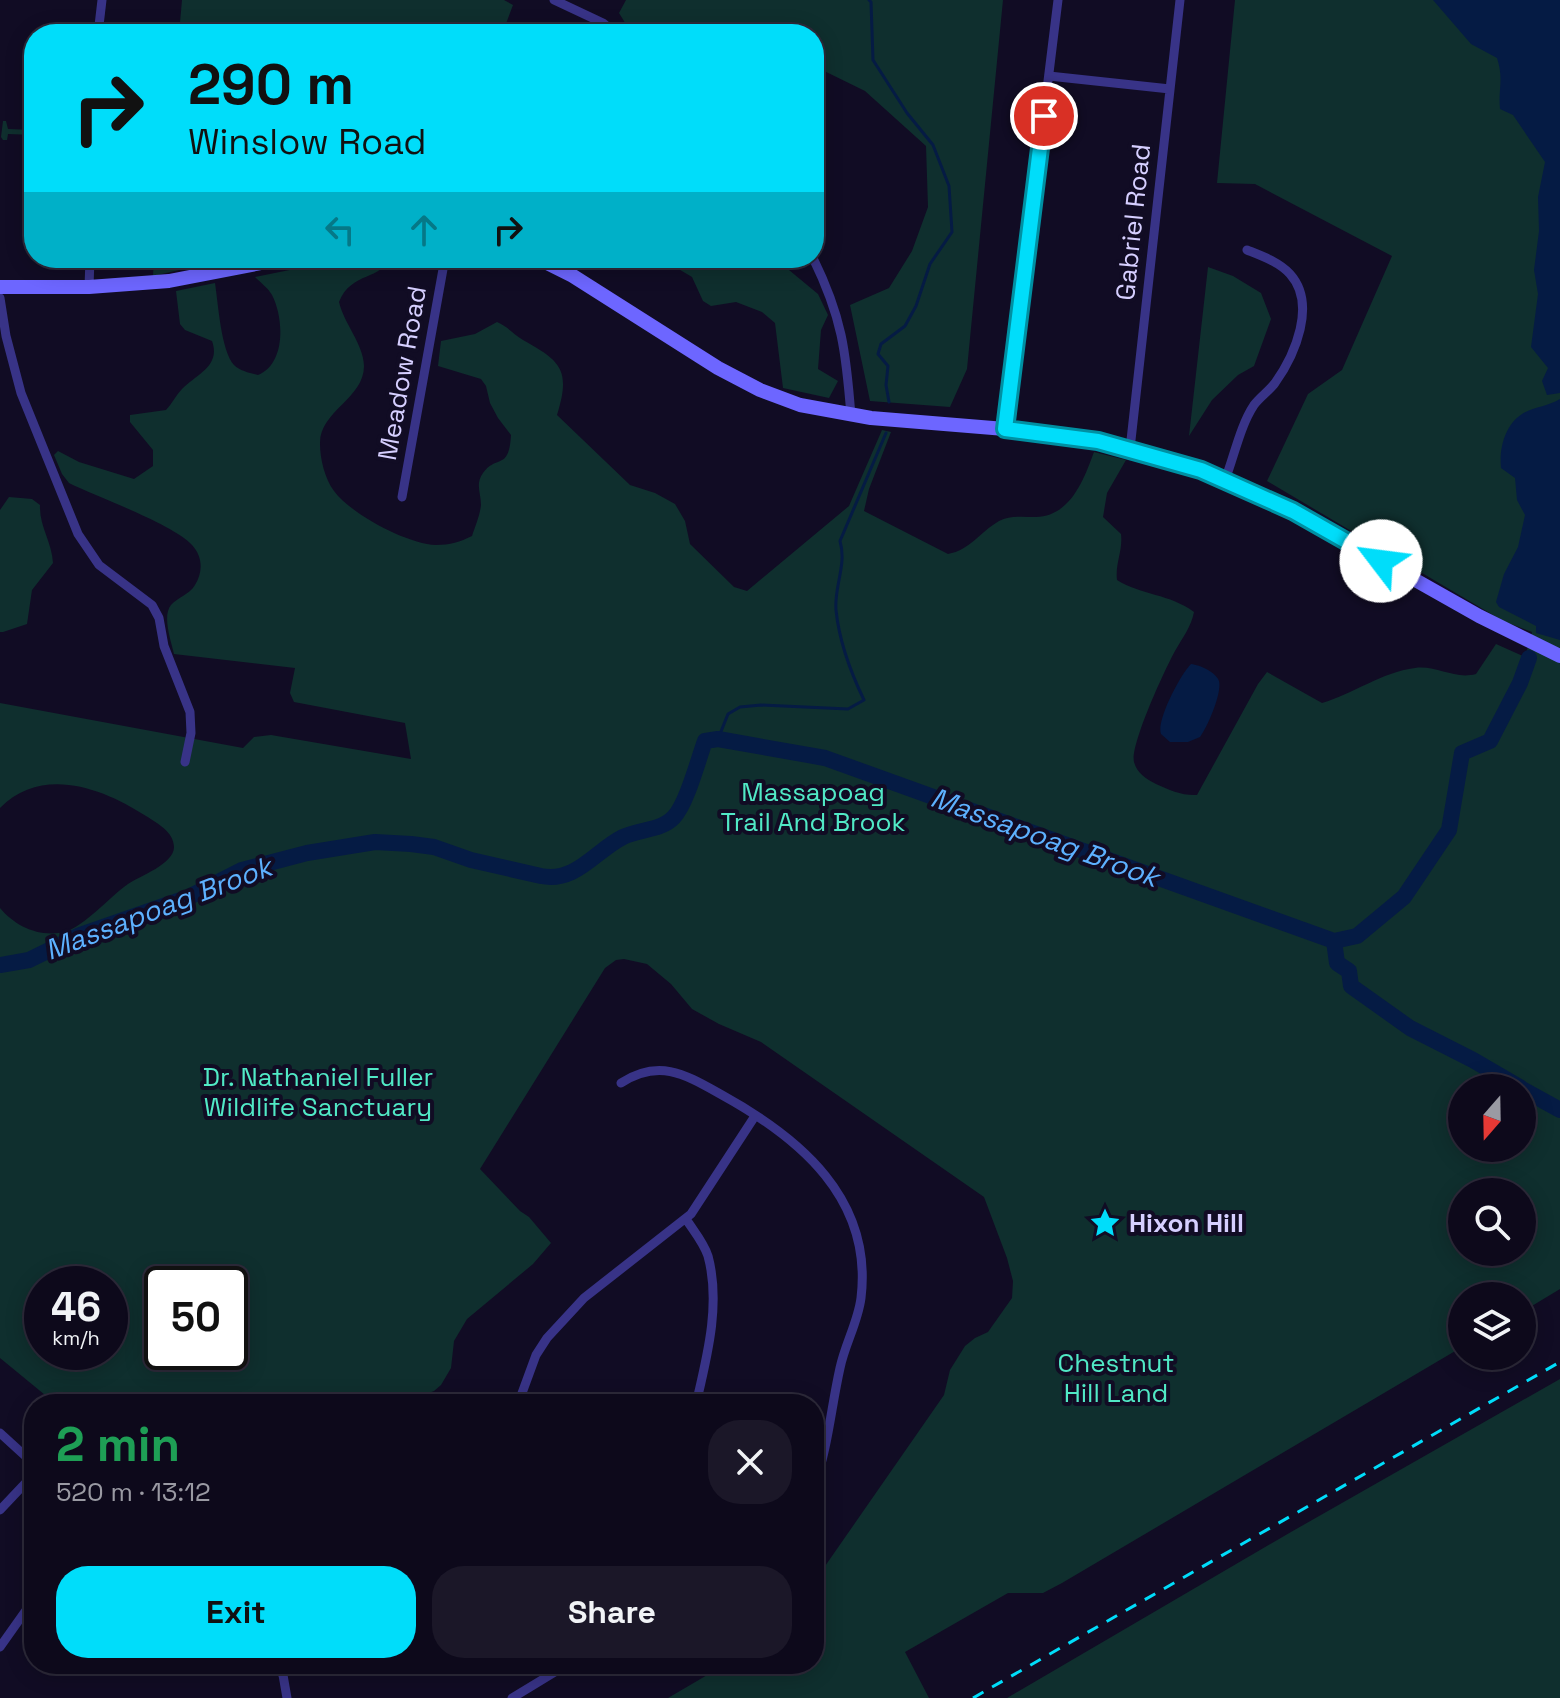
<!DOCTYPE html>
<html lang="en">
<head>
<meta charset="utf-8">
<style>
	:root { --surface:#0d091b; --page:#1b1728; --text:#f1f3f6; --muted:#9a9aa3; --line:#2d2a3a; --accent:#00ddfa }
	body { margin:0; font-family:"Space Grotesk",sans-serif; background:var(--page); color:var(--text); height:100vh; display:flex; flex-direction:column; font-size:30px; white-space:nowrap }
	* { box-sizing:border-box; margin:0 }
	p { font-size:26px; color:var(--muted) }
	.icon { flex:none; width:44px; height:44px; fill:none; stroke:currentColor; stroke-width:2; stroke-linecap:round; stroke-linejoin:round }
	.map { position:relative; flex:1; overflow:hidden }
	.sheet { position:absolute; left:24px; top:1394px; width:800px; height:280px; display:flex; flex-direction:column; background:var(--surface); border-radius:32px; box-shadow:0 4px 20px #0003,0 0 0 2px var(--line) }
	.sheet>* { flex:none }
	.guide { position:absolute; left:24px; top:24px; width:800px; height:244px; border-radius:32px; box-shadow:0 4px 20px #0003,0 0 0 2px var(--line); background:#00ddfa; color:#111; overflow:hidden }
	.needle { width:52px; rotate:200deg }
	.tools { position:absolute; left:1448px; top:1074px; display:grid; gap:16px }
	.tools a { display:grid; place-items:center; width:88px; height:88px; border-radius:50%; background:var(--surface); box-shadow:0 4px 20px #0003,0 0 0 2px var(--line); font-size:40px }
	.speed { position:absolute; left:24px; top:1266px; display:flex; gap:16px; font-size:40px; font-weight:700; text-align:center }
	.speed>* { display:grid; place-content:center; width:104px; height:104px; border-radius:50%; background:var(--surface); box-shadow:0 4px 20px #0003,0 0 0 2px var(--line); line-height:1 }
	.speed small { font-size:20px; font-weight:400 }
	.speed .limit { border:4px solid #111; border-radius:12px; background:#fff; color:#111 }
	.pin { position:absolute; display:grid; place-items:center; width:68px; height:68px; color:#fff; margin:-34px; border:4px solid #fff; border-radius:50%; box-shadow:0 2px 8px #0007 }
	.me { position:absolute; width:88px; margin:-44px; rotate:300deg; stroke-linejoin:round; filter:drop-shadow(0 0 6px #0008) }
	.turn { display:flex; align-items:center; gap:28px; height:168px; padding:0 32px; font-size:36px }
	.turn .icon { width:104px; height:104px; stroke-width:2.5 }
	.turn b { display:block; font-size:56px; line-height:68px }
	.lanes { display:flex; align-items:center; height:76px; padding:0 32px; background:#0003; justify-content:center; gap:40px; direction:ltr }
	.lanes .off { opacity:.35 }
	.round { display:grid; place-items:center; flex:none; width:84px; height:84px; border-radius:32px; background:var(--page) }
	.headline { display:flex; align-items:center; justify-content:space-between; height:136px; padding:0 32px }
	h1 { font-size:48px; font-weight:700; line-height:60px; color:#1e9e55 }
	.primary-button { display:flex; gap:16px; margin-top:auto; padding:16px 32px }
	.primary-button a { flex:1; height:92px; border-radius:32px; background:var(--accent); color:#111; font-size:32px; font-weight:700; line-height:92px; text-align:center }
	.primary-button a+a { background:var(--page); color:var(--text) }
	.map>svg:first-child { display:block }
	.green { fill:#0f2f2e; fill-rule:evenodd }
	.water { fill:#051b44 }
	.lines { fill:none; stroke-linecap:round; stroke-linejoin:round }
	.stream { stroke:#051b44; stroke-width:3 }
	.river { stroke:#051b44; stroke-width:16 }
	.minor { stroke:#383387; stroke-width:9 }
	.secondary { stroke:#6d66ff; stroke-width:14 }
	.rail { stroke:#00ddfa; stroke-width:3; stroke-dasharray:12 10; stroke-linecap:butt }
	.route-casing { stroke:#0090a2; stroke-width:20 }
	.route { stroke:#00ddfa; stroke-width:14 }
	.labels { text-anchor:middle; stroke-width:8; stroke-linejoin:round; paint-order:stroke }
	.street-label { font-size:26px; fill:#d6cfff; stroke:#110c24 }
	.park-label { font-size:26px; fill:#51e9c6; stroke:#110c24 }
	.poi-label { font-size:26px; font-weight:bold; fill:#d6cfff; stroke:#110c24; text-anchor:start }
	.water-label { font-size:28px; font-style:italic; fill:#5db1ff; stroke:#110c24 }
</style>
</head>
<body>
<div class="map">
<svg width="1560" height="1698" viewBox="0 0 1560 1698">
	<rect width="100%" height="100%" fill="#110c24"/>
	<path class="green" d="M182,0H504L513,5L504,29L509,34H179Z
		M626,0H1003L967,369L950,407L870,401L850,305L889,288L912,251L928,207L926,146L865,91L814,66V34H632L619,13Z
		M1235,0H1560V1289L1522,1312V1296H1462V1347L1062,1583L1043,1593H1008L905,1652L929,1698H668L726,1664H814V1582L944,1395L950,1370L965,1346L975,1338L988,1332L1012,1298L1013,1281L1007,1258L984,1197L761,1042L719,1024L692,1009L671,984L647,964L624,959L616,960L605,968L480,1169L520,1211L529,1217L551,1243L533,1264L467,1319L454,1341L451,1368L441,1385L434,1391L418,1397L412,1404H56L0,1358V908C14,925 36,936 59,933C80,932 109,897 128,884C140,876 174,864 174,847C174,832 157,823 146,816C103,788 42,765 0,808V703L243,748L254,737L271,735L411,759L405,723L294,702L290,693L295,668L174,654C171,641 162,616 171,605C178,597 189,595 195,585C203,572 203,557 192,545C173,524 97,497 69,483L62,474L54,455L58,451L79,462L134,479L153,466V450L130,422V415L166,410C172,404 176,395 182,389C197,374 221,366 212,341L185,330L180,324L176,291L215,283C218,302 221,351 234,365C240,371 250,373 258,375C286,364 284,318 272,295C268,288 261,283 255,277L349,258H387C384,280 351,271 339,302C344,324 363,343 364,366C364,399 319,411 320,444C320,459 325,479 334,491C351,514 407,544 436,545C450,545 460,542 472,536C475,527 480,515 481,505C481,493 475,484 483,473C497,454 509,471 511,435L498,418L490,403L486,386L481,379L438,366L441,341L475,334L497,322C507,326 513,334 523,340C561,361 571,370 557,415L630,485L655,493L675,504L685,521L690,544L734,587L747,591L849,506L882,430L891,432L869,489L864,511L948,554C970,550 980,532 999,521C1011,515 1023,517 1036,517C1071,516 1084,479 1094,452L1126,460L1107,493L1103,517L1121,534C1123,551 1115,563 1117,580C1141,595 1170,594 1194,612C1191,627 1183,637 1175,651C1165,669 1130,745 1134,762C1137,773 1146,779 1156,784C1169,790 1183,796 1197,795L1258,684L1267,672L1322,703C1353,694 1382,672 1415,668C1437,665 1454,680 1476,674L1496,644L1525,657L1532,632L1503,621L1267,481L1308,394L1342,370L1392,256L1255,184L1217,183ZM1462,1088H1522V1148H1462ZM1462,1192H1522V1252H1462ZM42,1284H110V1352H42ZM162,1284H230V1352H162Z
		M3,121H6L8,129L34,130V135L8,134L7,140H3L1,137Z
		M154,258H232L153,276Z
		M660,258H768L789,270L818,294L828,315L821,330L818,369L838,381L829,398L783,388L775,323L762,312L736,302L711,306L703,301L692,277Z
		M1208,267L1233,276L1261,293L1271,319L1254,366L1238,375L1212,400L1189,436Z
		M9,497L32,499L40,505C39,526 52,542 53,563L32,590L27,624L3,632H0V510Z
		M1560,1379V1698H1007L1291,1532Z"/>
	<path class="water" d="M1433,0H1560V393L1547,395L1542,381L1548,368L1531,347L1538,294L1534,270L1539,231L1538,197L1545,162L1513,115L1500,109C1498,88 1504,80 1497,58L1471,44Z
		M1560,399V640L1536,633V626L1499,607L1496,602L1504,574L1518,547L1525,515L1517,500L1515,478L1501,468C1499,448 1505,425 1522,414C1533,407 1549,406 1560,399Z
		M1191,664C1200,665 1216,672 1219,681C1222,693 1208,726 1200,737L1188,742H1170L1161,734C1156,721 1180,675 1191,664Z
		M264,1392L336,1396L346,1400L348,1404H258Z"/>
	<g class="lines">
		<path class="stream" d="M869,0L871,2L873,60L907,113L933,145L949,186L952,232L930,264L916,306L905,326L881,344L878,354L888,366L886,385L889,402
			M718,739L728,714L740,707L761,705L848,709L864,700C851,673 839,640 836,610C834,586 847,565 840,541L886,433"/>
		<path class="river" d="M1334,941L1337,963L1349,971L1351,986L1410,1028L1473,1060L1521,1088
			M0,965L29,960L80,935L189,897L242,870L307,853L375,842L411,844L434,847L471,860L541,876C576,883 595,851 623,837C639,829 661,831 674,817C687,803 698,760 705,741L718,739L825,758L1334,941L1357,936L1404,897L1449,830L1462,753L1490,741L1520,683L1529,658
			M1522,1089L1560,1110"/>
		<path class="minor" d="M554,0L603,23L616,34
			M98,34L102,0
			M1049,76L1170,89
			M813,258C842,317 846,351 851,416
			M89,287L90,258
			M0,298L6,336L21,393L78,534L99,565L152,605L159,618L164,646L190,712L191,733L185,762
			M1005,429L1058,0
			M1130,449L1180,0
			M1225,480C1234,457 1240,426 1254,405C1260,397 1269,391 1275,383C1295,355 1317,304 1290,274C1279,262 1262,256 1247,250
			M402,497L445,258
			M621,1083C660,1058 686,1075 722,1095C800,1138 873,1199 861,1298C858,1322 845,1344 840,1368C831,1408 828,1448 814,1487
			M686,1219C693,1230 704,1243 708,1256C721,1304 707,1357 696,1404
			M518,1404L536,1355L547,1338L584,1298L691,1214L755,1116
			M0,1433L34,1464
			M0,1510L34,1474
			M0,1647L34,1599
			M276,1664L283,1675L287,1698
			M512,1698L568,1664"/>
		<path class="secondary" d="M537,258L573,276L718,368L760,390L800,405L871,418L1005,429L1098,441L1201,470L1293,511L1479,616L1560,656
			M0,287H89L169,281L287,258"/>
		<path class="rail" d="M973,1698L1560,1362"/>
	</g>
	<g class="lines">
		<g class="route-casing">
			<path id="route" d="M1044,116L1005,429L1098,441L1201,470L1293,511L1381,561"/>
		</g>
		<use href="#route" class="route"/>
	</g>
	<defs>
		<g id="sight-bare" transform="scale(2.4)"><path d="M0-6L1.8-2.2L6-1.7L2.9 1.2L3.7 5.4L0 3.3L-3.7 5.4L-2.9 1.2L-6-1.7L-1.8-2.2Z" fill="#00ddfa" stroke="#110c24" stroke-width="2.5" paint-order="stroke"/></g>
	</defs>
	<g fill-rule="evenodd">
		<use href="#sight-bare" x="1105" y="1223"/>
	</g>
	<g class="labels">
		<g class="street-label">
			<text transform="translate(1133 222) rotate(-84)" y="9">Gabriel Road</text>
			<text transform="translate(402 373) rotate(-80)" y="9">Meadow Road</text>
		</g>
		<g class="park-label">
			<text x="813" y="801">Massapoag<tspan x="813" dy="30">Trail And Brook</tspan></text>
			<text x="318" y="1086">Dr. Nathaniel Fuller<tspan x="318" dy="30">Wildlife Sanctuary</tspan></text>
			<text x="1116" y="1372">Chestnut<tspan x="1116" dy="30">Hill Land</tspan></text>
		</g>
		<g class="poi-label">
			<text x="1129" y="1232">Hixon Hill</text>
		</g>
		<g class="water-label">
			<text transform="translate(1045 837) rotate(20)" y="10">Massapoag Brook</text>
			<text transform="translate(158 908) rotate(-21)" y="10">Massapoag Brook</text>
		</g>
	</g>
</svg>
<div class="tools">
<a><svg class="needle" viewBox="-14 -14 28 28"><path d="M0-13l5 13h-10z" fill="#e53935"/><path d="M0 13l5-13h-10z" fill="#9a9aa3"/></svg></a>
<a><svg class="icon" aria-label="search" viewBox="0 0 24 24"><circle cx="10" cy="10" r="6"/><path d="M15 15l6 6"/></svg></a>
<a><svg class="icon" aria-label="layers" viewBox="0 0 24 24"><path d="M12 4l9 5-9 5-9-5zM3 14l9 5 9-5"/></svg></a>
</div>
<div class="speed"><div>46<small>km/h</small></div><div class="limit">50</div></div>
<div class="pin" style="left:1044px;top:116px;background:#d93025"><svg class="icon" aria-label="arrive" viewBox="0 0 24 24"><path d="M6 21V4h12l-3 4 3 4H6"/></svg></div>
<svg class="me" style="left:1381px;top:561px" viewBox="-20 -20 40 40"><circle r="19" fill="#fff"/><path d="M0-13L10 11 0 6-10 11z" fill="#00ddfa"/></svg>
<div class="guide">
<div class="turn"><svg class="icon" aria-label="right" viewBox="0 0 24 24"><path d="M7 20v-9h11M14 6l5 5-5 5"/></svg><div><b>290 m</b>Winslow Road</div></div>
<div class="lanes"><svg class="icon off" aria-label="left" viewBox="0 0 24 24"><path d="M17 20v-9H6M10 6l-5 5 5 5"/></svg><svg class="icon off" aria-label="ahead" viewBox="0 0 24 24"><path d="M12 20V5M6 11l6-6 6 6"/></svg><svg class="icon" aria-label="right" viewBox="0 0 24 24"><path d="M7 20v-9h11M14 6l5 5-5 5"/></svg></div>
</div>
<section class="sheet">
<div class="headline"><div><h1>2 min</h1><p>520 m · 13:12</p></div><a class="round"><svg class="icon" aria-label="close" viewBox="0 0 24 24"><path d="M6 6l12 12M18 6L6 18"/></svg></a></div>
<div class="primary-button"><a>Exit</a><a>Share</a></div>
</section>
</div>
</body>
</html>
